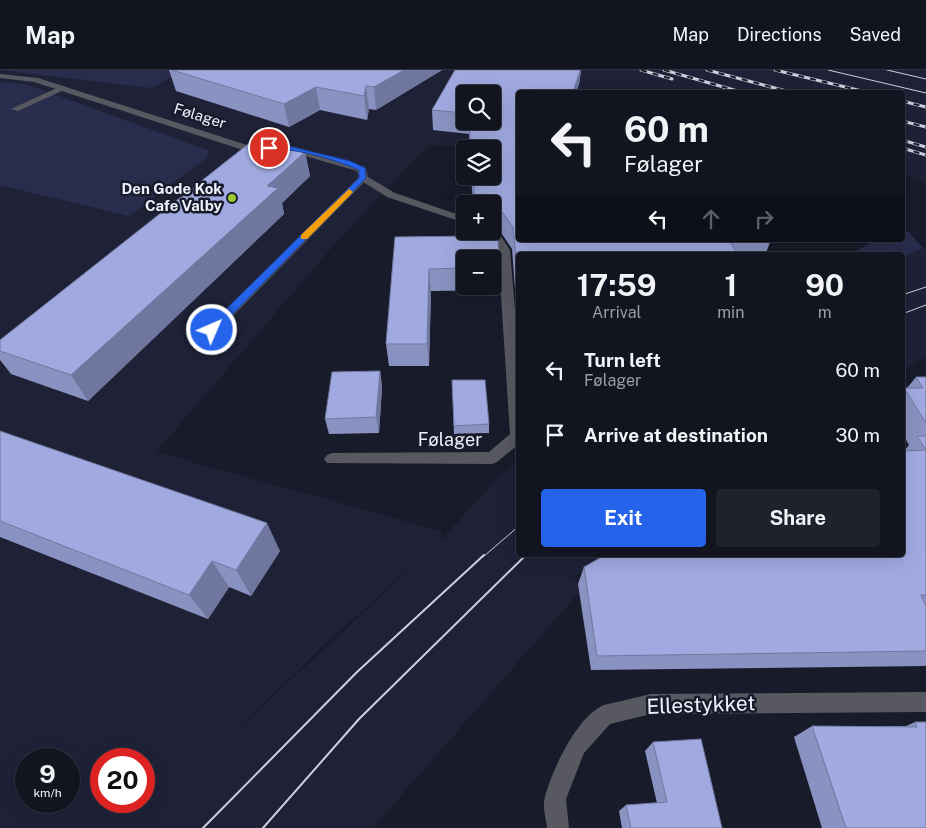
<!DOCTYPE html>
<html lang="en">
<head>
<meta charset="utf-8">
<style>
	:root { --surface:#121420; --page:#1f212d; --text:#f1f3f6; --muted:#9c9ea5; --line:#31333e; --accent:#2563eb }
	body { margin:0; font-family:"Public Sans",sans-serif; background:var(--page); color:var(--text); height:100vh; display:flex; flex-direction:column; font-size:19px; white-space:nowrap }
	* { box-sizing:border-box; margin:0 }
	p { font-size:16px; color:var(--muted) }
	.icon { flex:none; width:28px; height:28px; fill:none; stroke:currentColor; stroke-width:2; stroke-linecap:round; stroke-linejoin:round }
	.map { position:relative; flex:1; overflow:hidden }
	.panel { position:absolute; left:516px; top:182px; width:389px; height:305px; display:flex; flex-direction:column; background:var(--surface); border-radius:5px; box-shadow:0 5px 20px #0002,0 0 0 1px var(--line) }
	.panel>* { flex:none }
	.top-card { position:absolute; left:516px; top:20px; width:389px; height:152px; border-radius:5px; box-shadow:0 5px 20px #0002,0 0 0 1px var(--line); background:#121420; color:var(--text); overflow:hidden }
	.tools { position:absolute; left:456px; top:15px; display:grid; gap:10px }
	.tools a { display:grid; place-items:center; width:45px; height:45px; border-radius:5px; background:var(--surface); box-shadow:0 5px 20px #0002,0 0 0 1px var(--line); font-size:25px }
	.speed { position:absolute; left:15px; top:678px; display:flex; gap:10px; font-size:25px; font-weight:700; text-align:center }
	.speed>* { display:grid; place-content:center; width:65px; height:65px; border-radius:50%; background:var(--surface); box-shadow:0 5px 20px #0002,0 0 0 1px var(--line); line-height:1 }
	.speed small { font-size:12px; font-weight:400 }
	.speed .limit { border:8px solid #d22; background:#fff; color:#111 }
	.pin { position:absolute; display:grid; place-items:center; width:42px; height:42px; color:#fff; margin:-21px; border:2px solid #fff; border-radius:50%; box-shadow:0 1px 5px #0007 }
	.me { position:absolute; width:55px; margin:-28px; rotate:45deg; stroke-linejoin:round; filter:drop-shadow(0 0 4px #0008) }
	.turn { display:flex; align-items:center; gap:18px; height:105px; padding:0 25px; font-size:22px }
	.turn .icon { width:65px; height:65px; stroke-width:2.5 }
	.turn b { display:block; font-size:35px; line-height:42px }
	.lanes { display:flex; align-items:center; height:48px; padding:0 25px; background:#0003; justify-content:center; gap:25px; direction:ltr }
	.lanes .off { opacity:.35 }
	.eta { display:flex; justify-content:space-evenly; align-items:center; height:85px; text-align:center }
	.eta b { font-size:30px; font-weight:700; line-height:35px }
	.cta { display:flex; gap:10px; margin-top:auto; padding:10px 25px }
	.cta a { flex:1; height:58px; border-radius:5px; background:var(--accent); color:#fff; font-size:20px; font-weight:700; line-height:58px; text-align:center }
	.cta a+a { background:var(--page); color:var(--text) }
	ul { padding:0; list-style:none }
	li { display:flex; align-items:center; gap:15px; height:65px; padding:0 25px }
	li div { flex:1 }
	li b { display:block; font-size:19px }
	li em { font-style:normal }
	header { display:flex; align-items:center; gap:30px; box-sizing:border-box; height:70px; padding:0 25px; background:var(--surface); border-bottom:1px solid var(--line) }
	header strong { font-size:24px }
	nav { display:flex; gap:28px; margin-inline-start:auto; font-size:18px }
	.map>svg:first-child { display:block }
	.built { fill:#1f2237; fill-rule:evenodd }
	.green { fill:#292d4d }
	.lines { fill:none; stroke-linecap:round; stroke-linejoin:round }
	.lane { fill:#575860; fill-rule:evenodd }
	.street { fill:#575860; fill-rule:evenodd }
	.tram-far1 { stroke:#cdd0db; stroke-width:1 }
	.tram { stroke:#cdd0db; stroke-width:2 }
	.rail-casing { stroke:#cdd0db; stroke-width:3 }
	.rail { stroke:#181b2a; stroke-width:2; stroke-dasharray:6; stroke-linecap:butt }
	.wall { fill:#8a92c2; fill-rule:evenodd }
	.shaded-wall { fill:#70779e }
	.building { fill:#a0aae1; stroke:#70779e }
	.route { fill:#2563eb; stroke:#184099 }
	.slow { fill:#f59e0b }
	.poi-dot { fill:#99cb35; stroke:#181b2a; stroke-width:2 }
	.labels { text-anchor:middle; stroke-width:5; stroke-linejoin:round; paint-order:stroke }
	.far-street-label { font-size:15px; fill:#eef1fb; stroke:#181b2a }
	.far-poi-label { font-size:15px; font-weight:bold; fill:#eef1fb; stroke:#181b2a; text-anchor:end }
	.street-label { font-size:18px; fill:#eef1fb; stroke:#181b2a }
	.near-street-label { font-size:21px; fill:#eef1fb; stroke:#181b2a }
</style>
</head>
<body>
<header>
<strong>Map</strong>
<nav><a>Map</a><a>Directions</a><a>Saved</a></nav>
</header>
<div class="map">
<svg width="926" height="758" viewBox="0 0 926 758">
	<rect width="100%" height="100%" fill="#181b2a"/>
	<path class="built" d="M0,0H926V112L903,105L902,22H519L492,79L428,75L335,174L156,382L441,461V470L504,402L519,392V485H608L574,507L582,519L373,758H0ZM465,24H492V51H465ZM412,496V497L210,685L330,570ZM26,689H69V731H26ZM101,689H144V731H101Z
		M926,177V287L903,300V188Z"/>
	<path class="green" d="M0,0H183L152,18Z
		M0,12L26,14L210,81L206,88L129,146L0,115Z
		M908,161L923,178L903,188L902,185H850L875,170H902L903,162Z"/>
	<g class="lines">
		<path class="lane" d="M59,17L66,19L18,41L11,39Z
			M360,106L368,108L216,263H208L206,260L208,257Z"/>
		<path class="street" d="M0,4L38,8L250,76L288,75L365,97L368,107L395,123L465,147V153L387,127L360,110L357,101L288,81H246L34,12L0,8Z
			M492,160L501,166L510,180L519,288V374L497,392L492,394L327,393L324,389L327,385L332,383L489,382L510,364L498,180L493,170L482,161Z
			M926,622V642L651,644L610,654L584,683L566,729L569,758H547C546,749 542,736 545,727C552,700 577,646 604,635L651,624Z"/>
		<path class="tram-far1" d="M828,0L926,23
			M887,0L926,9
			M902,225L926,217
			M902,244L926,235
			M483,487L519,456
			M524,487L526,485"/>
		<path class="tram" d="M203,758L357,602L484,485
			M263,758L359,649L526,485"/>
		<g class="rail-casing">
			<path id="rail" d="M641,0L672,9
				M664,0L741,22
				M707,0L790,22
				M775,0L866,22
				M902,31L926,37
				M902,51L926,57
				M902,70L926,77
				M902,78L926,85"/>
		</g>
		<use href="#rail" class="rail"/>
	</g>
	<path class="wall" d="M169,0H442L376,40L369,39L367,50L320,40L289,57L176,21Z
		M455,0H581L579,14L576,22H519V170H771L765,185H519V220H515L512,179L502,164L497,161L500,198L499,220L431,221L429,296H389L386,274L395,167L475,166V161H492V134H473L471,106H492V79H469V64L433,60L432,40ZM465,24H492V51H465ZM465,189H492V216H465Z
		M305,82L310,106L282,133L284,144L88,331L11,304L0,290V270Z
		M380,301L382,317L379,363L329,364L325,349Z
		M916,307H926V595L925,596L591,600L578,514L584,497L902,485L904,381L909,375L902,363V319L904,318H907Z
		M452,310L489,354V363L454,364Z
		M0,361L280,481L251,526L229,517L208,549L0,467Z
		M915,652H926V758H822L794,667L812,656H906Z
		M653,672L722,758H622L619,741L626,735L657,733L645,681Z"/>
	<path class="shaded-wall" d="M404,0H442L376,40L374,17Z
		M580,0H581L579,14L576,22H573Z
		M366,16L369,39L367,50L364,26Z
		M316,17L320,40L289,57L284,34Z
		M305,82L310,106L282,133L284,144L88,331L71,305L267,116Z
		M429,199L431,221L429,296L427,274Z
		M380,301L382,317L379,363L376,347Z
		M267,453L280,481L251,526L236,500Z
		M212,491L229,517L208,549L189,525Z"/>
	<path class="building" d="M172,0H404L374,17L366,16L364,26L316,17L284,34Z
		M455,0H580L573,22H519V170H729L738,185H519V197H517L513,157L503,143L494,137H492V134H475L473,106H492V79H471L469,53L471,51H492V24H465V43L432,40Z
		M252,71L305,82L267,116L278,118L71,305L0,281V270Z
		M492,149L497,158L500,198H492V189H465V198L429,199L427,274H386L395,167L477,166V161H492Z
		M380,301L376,347L325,349L332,302Z
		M916,307H926V353L904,318H923Z
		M452,310H485L489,354L454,356Z
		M0,361L267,453L236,500L212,491L189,525L0,451Z
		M917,366H926V525H921L926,536V581L597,586L584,497L605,485H902V381L926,380Z
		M915,652H926V758H846L812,656L917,657Z
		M701,669L722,758H631L626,735L667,732L653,672Z"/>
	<path class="route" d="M288,76L350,91L365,98L366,108L215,262H208V257L359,108V100C338,91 312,83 289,80C281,79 272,82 265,78Z"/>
	<path class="slow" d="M349,119L353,122L352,123L307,169H301V165Z"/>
	<circle class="poi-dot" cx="232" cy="128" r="5"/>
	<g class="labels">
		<g class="far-street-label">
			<text transform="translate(200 46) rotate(17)" y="5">Følager</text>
		</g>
		<g class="far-poi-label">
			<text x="222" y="124">Den Gode Kok<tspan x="222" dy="17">Cafe Valby</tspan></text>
		</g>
		<g class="street-label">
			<text x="450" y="376">Følager</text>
		</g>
		<g class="near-street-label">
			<text transform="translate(701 635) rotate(-2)" y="7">Ellestykket</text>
		</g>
	</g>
</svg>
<div class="tools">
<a><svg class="icon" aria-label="search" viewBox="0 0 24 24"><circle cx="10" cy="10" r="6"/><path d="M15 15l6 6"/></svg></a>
<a><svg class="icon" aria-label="layers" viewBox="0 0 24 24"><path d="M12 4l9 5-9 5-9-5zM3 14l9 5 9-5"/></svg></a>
<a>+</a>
<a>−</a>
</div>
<div class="speed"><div>9<small>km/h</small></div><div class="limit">20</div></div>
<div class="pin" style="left:269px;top:78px;background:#d93025"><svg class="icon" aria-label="arrive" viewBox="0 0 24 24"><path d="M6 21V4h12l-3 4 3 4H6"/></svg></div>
<svg class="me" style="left:212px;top:260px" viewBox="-20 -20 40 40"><circle r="17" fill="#2563eb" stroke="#fff" stroke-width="3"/><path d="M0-11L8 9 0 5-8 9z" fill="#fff"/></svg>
<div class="top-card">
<div class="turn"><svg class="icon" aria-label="left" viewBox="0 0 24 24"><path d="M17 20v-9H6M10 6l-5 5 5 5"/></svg><div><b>60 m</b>Følager</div></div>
<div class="lanes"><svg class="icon" aria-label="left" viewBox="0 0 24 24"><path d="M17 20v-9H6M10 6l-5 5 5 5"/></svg><svg class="icon off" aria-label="ahead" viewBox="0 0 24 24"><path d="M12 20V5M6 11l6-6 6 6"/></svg><svg class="icon off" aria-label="right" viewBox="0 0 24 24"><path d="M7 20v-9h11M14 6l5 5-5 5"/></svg></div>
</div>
<section class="panel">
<div class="eta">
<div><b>17:59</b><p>Arrival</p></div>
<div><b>1</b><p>min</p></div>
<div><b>90</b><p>m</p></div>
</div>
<ul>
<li><svg class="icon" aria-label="left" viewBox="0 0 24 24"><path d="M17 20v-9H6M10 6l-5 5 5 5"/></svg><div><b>Turn left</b><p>Følager</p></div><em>60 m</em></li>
<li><svg class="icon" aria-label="arrive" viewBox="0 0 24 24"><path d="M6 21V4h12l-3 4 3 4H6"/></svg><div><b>Arrive at destination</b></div><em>30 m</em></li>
</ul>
<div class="cta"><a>Exit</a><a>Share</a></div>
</section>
</div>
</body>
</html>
